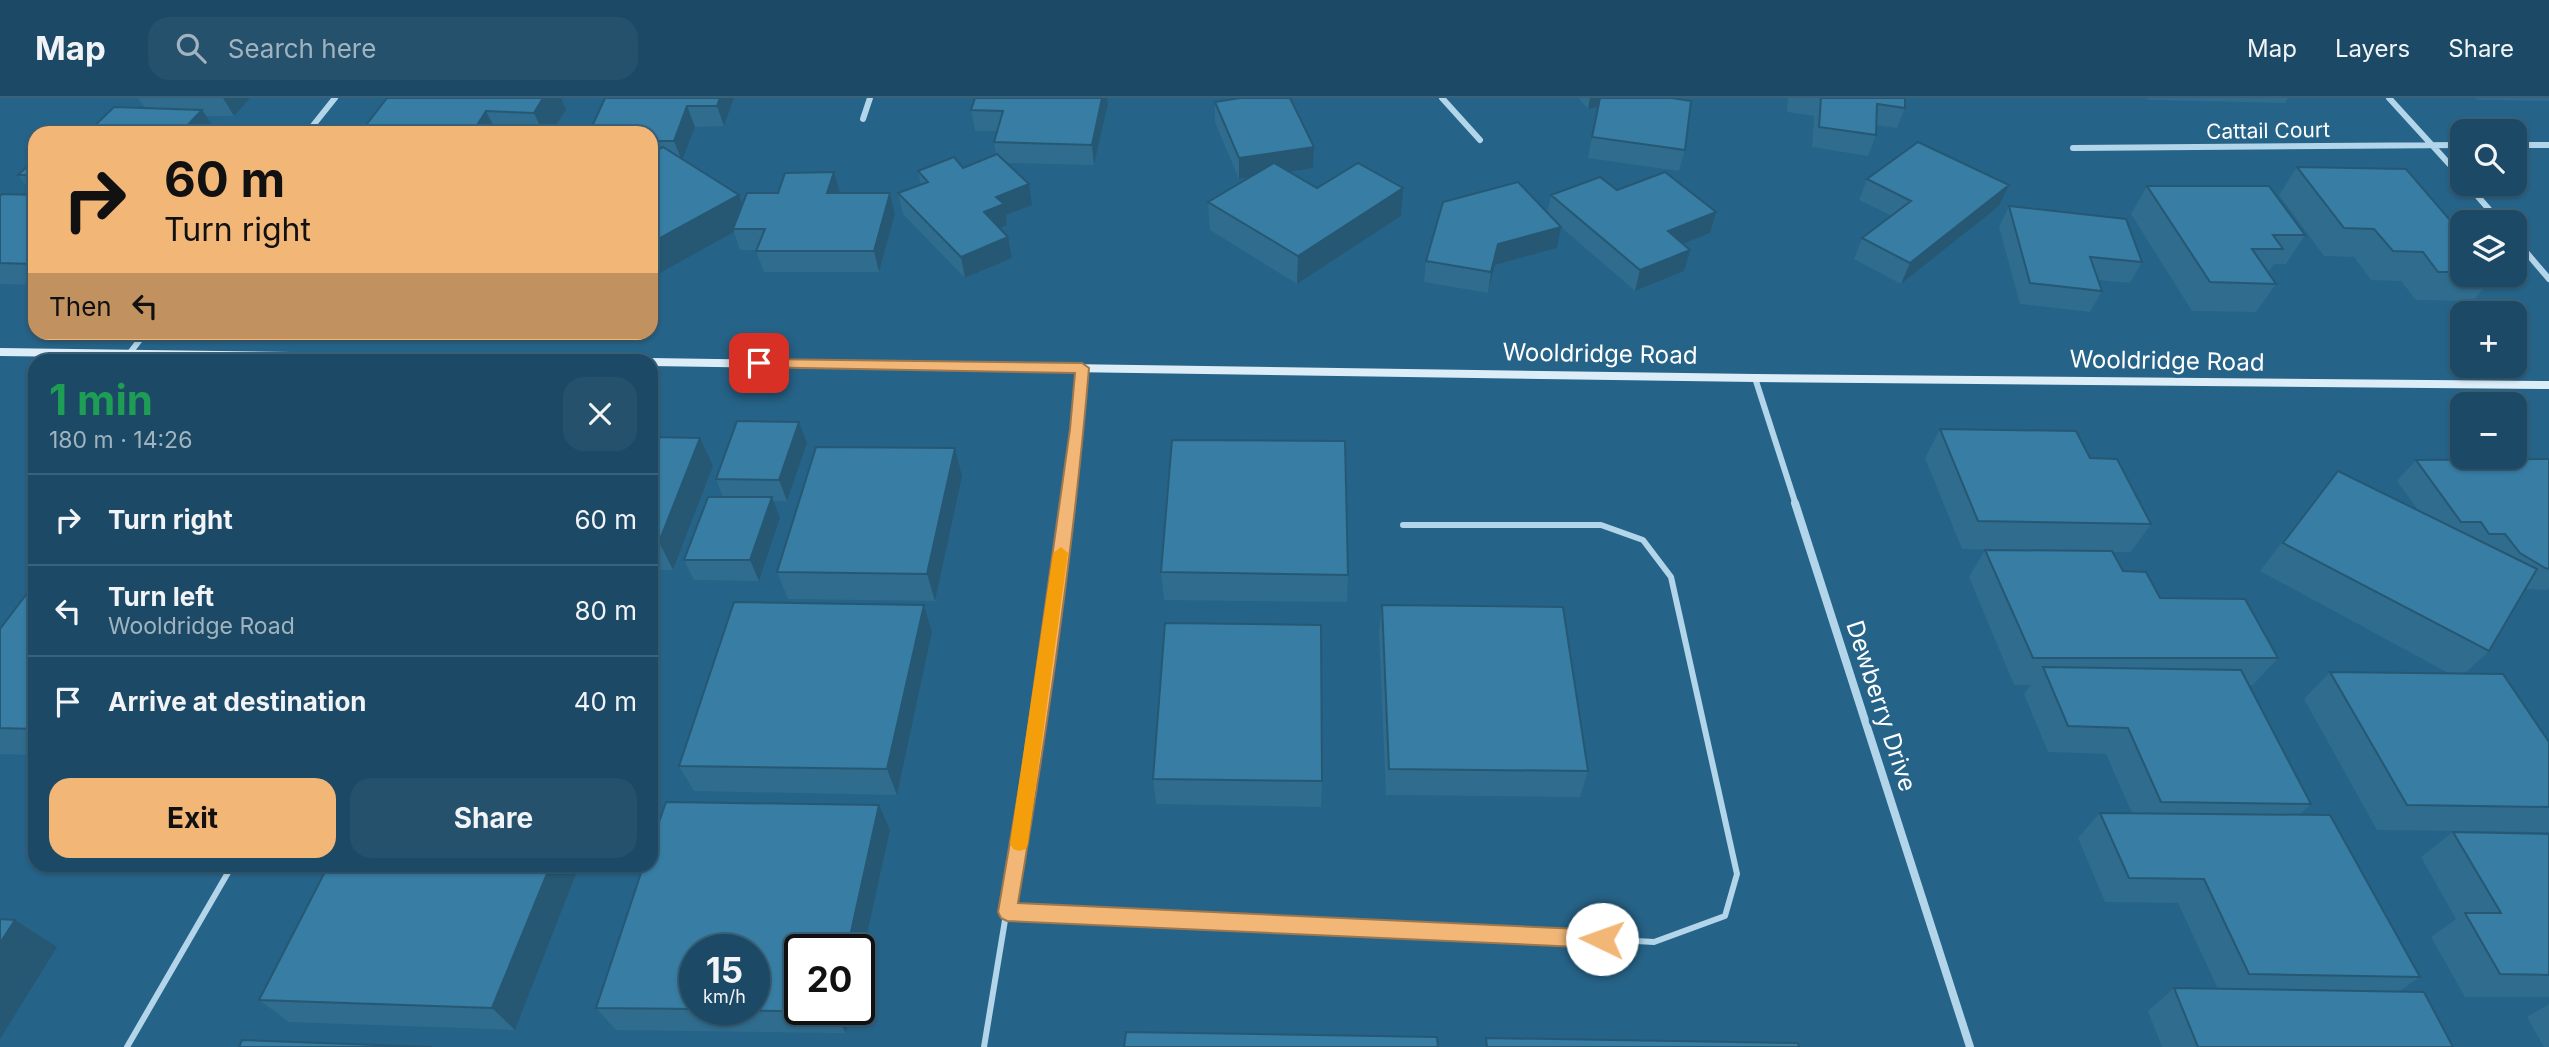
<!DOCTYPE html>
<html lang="en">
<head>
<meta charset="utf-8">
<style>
	:root { --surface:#1c4a66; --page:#25516c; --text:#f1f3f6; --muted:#a0b3bf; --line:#3a627a; --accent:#f2b777 }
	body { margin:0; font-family:Inter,sans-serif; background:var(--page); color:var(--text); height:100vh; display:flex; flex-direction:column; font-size:26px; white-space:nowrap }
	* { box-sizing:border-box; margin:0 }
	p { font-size:23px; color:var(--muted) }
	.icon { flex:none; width:38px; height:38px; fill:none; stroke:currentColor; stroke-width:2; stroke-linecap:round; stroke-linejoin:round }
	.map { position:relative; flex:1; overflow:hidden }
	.details { position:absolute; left:28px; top:256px; width:630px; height:518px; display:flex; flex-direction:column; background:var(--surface); border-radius:21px; box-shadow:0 2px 5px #0004,0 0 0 2px var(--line) }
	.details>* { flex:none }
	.banner { position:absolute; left:28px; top:28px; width:630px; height:214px; border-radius:21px; box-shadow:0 2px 5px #0004,0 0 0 2px var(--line); background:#f2b777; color:#111; overflow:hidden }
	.buttons { position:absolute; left:2450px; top:21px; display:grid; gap:14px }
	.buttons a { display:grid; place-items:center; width:77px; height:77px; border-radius:14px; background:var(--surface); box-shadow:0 2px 5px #0004,0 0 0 2px var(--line); font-size:35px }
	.speed { position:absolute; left:679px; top:836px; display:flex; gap:14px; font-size:35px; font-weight:700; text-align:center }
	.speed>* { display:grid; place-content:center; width:91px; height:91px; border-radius:50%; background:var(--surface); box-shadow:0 2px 5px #0004,0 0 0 2px var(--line); line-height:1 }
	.speed small { font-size:18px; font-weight:400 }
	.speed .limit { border:4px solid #111; border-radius:10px; background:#fff; color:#111 }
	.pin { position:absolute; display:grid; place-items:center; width:60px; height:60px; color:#fff; margin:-30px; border-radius:14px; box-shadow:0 4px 10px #0006 }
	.me { position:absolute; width:77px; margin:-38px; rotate:273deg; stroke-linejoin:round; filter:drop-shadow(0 0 5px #0008) }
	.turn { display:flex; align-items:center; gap:24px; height:147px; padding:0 21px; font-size:32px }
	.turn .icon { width:91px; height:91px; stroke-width:2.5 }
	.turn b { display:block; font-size:49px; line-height:60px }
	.then { display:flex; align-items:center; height:66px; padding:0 21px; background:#0003; gap:14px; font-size:26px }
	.round { display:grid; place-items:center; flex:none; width:74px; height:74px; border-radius:21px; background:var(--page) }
	.headline { display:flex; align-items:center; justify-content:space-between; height:119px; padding:0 21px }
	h1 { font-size:42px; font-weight:700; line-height:52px; color:#1e9e55 }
	.action { display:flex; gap:14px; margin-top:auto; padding:14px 21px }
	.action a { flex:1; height:80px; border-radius:21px; background:var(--accent); color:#111; font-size:28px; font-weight:700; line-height:80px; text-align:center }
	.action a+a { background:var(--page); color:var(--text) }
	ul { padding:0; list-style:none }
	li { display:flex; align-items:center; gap:21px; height:91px; padding:0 21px; border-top:2px solid var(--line) }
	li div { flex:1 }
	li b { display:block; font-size:26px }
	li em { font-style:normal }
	header { display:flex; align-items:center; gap:42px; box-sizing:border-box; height:98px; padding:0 35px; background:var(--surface); border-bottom:2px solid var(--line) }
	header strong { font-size:33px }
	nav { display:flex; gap:38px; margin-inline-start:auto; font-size:24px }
	.search { width:490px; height:63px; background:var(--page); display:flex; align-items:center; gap:18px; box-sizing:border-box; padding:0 24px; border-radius:21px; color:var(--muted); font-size:26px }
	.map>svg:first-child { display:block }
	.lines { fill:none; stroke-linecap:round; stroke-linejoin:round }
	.service-far1 { stroke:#b2d5e9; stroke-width:4.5 }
	.service { stroke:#b2d5e9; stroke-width:6 }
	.minor-far1 { stroke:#b2d5e9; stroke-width:6 }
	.minor { stroke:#b2d5e9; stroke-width:8 }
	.secondary { fill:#dcedf7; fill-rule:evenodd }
	.wall { fill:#2f6c8d }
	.shaded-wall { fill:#265873 }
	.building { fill:#377da4; stroke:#265873; stroke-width:2 }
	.route { fill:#f2b777; stroke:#9d774d; stroke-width:2 }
	.slow { fill:#f59e0b }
	.labels { text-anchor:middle; stroke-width:7; stroke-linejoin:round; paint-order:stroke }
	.far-street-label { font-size:21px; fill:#fff; stroke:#266388 }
	.street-label { font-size:24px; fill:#fff; stroke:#266388 }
</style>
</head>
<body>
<header>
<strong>Map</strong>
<div class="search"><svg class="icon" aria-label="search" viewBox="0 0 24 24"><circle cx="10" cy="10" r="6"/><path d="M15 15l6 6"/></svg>Search here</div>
<nav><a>Map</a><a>Layers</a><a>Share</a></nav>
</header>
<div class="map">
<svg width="2549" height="949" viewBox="0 0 2549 949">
	<rect width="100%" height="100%" fill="#266388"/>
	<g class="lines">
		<path class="service-far1" d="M1068,407L1082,270"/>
		<path class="service" d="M1007,814L1419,831L1654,844L1725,818L1737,776L1671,479L1643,442L1601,427H1403
			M127,949L233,766
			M984,949L1040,611L1068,405"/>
		<path class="minor-far1" d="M1442,0L1480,42
			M2389,0L2462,80
			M863,21L870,0
			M307,35L335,0
			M2515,47H2549
			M2073,50L2462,47
			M2467,86L2500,124
			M2515,141L2549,181
			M129,256L146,234
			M1755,280L1796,407"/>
		<path class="minor" d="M1795,405L1970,949"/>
		<path class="secondary" d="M0,250L574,258L580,262H318L0,258Z
			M651,260L1755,276L2549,283V291L1755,284L651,268V262H646Z"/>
	</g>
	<path class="wall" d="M138,0H250L234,18H206L216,32L145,10Z
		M387,0L566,12L551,35H360Z
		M605,0H734L724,28L695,29L683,61L739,97L742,106L840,95H890L895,116L879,174H764L756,153L757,152H740L734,134L651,180V35Z
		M975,0H1107L1108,6L1094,67L1006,65L1032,107L1006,117L1007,127L1000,130L1012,160L965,180L903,116L898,95L921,87L918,73L963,70L996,57L994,44L997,33H975L971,12Z
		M1578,0H1672L1685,52L1679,73L1588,60L1598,9L1588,11Z
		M1788,0H1905V10L1897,30L1876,27V37L1868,58L1812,49L1814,18L1787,14Z
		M2147,0H2288L2285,5L2148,2Z
		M2475,0H2549V3L2477,2Z
		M1215,4L1314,49L1313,70L1288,73L1317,90L1401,118L1297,186L1210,132L1208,104L1250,79L1239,81L1215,24Z
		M35,61V187L0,186V98L34,97L18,77Z
		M2297,69L2462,136V177H2495L2473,203L2416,202L2401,183L2371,182L2354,159L2324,158L2279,97Z
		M1867,81L2009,87L1999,108L1901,186L1854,161L1862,140L1892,118L1859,102Z
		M2147,88L2305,137L2286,166H2274L2268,174L2276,186L2256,214L2192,213L2131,116Z
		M1617,92L1710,135L1683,146L1684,173L1635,193L1561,129L1557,150L1495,167L1488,195L1424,184L1426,163L1547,115L1551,97Z
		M2009,108L2142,164L2130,185L2098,182L2102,193L2090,214L2020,206L1999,129Z
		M799,324L807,345L787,403H773L780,420L759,483L694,482L684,462L723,399L716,381Z
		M1940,331L2090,360L2151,426L2131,454H2113L2123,473L2160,500L2278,560L2253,587H2248L2311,706L2299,717L2420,879L2398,894L2453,949H2162L2148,913L2174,890L2218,891L2178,805L2105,804L2078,740L2100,715H2132L2106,656L2048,654L2024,596L2031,587H2014L1969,479L1985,452H1997L1962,451L1925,360Z
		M651,339L713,368L673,472H651Z
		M2549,361V490L2547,492L2525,491L2489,553L2464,576L2549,644V734L2377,732L2304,601L2330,574L2450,576L2260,473L2315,401L2338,373L2418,412L2397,383L2416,362Z
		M962,379L935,503L788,501L777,474Z
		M1161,474L1348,477L1347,504L1164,502Z
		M35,485V657L0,656V531Z
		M924,507L932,534L897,697L694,693L679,668Z
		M1382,507L1588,673L1580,699L1386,697L1379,534Z
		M1153,681L1322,683L1321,709L1156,706Z
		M890,732L859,873V852L851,912L846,935L616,932L596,910Z
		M2453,734L2549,736V899H2465L2431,839L2456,821L2421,759Z
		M329,766H580L515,932L289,924L259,902Z
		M2549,906V949H2544L2527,919Z"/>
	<path class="shaded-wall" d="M223,0H250L234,18Z
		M543,0H561L566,12L551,35H543L534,15Z
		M720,0H734L724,28L717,8Z
		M1102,0H1107L1108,6L1094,67L1092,47Z
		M1590,0H1645L1588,11Z
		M687,8L695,29L682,63L674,43Z
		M202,12L216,32L213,35H180Z
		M486,13L497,35H475L474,32Z
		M1314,49L1313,70L1239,81V60Z
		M834,74L840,95H827Z
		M1029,86L1032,107L1006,117L1007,127L988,135L984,114L996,99Z
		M2009,87L1999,108L1901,186L1910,165Z
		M1403,90L1401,118L1297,186L1298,158Z
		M890,95L895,116L879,174L874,153Z
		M739,97L749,125L733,131L734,134L651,180V145Z
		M1716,114L1710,135L1663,154L1668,133Z
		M1561,129L1557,150L1495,167L1488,195L1491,174L1498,146Z
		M1008,139L1012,160L965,180L961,159Z
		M1690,152L1684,173L1635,193L1640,172Z
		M799,324L807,345L787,403L779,382Z
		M700,340L713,368L673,472L659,444Z
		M955,350L962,379L935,503L927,476Z
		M772,399L780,420L759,483L750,462Z
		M924,507L932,534L897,697L887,671Z
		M879,707L890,732L859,873V852H847Z
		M551,766H580L515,932L492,910Z
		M15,822L57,849L0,941V845Z
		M833,912H851L846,935L833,914Z"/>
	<path class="building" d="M387,0H543L534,15L486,13L474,32L446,31L444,35H360Z
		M605,0H720L717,8H687L674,43H651V35H589Z
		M975,0H1102L1092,47L994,44L1003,13L971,12Z
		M1240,0H1290L1314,49L1239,60L1215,4Z
		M1600,0H1672L1691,3L1685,52L1592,39Z
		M1821,0H1905V10L1877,6L1876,37L1819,29Z
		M114,9L202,12L180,35H87Z
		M1918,44L2009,87L1910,165L1862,140L1911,103L1867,81Z
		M663,49L739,97L651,145V55Z
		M997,56L1029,86L996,99L1004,106L984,114L1008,139L961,159L898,95L928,84L918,73L954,59L963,70Z
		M35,61V77H18Z
		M1274,65L1317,90L1358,65L1403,90L1298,158L1208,104Z
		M2297,69L2406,71L2462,136V174H2438L2423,154L2393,153L2374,131L2344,130Z
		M834,74L827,95H890L874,153H756L765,131H733L747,95H778L785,75Z
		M1665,74L1716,114L1668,133L1690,152L1640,172L1551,97L1600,79L1617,92Z
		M1518,84L1561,129L1498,146L1491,174L1426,163L1443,104Z
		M2147,88H2269L2305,137H2273L2283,151H2252L2276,186L2210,184Z
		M2,96L35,97V166L0,165V98Z
		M2009,108L2126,121L2142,164L2090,159L2102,193L2030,185Z
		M737,323L799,324L779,382L716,381Z
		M1940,331L2076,333L2090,360L2117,361L2151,426L1978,423Z
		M651,339L700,340L659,444H651Z
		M1172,342L1345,343L1348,477L1161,474Z
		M816,349L955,350L927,476L777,474Z
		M2549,361V471L2545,470L2520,455L2505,436H2489L2481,424H2461L2416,362Z
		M2338,373L2537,471L2489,553L2283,445Z
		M708,399H772L750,462H684Z
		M1985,452L2112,453L2123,473L2146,474L2160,500L2245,501L2278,560H2033Z
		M35,485V631L0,630V531Z
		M734,504L924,507L887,671L679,668Z
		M1382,507L1563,509L1588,673L1389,671Z
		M1165,525L1321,527L1322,683L1153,681Z
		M2043,569L2241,572L2311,706L2161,704L2128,630L2068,628Z
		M2330,574L2503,576L2549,644V709L2407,707Z
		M666,704L879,707L847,852H800V912H833V914L715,912H754V852H695V911L596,910L644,766H651V747Z
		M2100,715L2330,717L2420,879L2249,876L2204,781L2129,780Z
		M2453,734L2549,736V877L2500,876L2465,815H2501Z
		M329,766H551L492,910L259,902Z
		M0,821L15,822L0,845Z
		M2174,890L2424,894L2453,949H2198Z
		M1126,934L1437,939L1438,949H1124Z
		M1486,940L1798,945L1799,949H1487Z
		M242,942L432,949H239Z"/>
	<path class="route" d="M759,261L1082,265L1089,270C1074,449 1048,628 1018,805L1602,832L1609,834L1611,841L1609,847L1602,850L1007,823L1001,820L998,814L1022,673L1070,331L1075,275L754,269V262Z"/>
	<path class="slow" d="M1061,449L1068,455L1028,745L1026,751L1019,753L1013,751L1010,745L1053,455Z"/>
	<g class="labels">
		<g class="far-street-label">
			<text transform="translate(2268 33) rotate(-1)" y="7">Cattail Court</text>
		</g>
		<g class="street-label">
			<text transform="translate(1600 256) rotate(1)" y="8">Wooldridge Road</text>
			<text transform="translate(2167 263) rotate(1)" y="8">Wooldridge Road</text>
			<text transform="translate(1881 608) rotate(72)" y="8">Dewberry Drive</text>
		</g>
	</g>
</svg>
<div class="buttons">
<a><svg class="icon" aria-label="search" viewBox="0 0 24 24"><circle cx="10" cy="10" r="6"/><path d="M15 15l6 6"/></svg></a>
<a><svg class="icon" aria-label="layers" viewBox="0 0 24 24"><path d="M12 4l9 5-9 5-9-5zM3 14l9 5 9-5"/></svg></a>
<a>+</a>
<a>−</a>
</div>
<div class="speed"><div>15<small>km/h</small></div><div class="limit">20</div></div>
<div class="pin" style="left:759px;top:265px;background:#d93025"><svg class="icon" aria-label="arrive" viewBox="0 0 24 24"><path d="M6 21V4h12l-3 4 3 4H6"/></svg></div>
<svg class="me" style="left:1602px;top:841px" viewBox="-20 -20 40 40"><circle r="19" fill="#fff"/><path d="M0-13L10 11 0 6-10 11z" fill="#f2b777"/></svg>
<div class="banner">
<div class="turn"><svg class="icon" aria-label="right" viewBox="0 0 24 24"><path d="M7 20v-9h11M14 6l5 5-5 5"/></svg><div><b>60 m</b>Turn right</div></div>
<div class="then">Then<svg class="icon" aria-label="left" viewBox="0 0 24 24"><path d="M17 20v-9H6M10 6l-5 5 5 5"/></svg></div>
</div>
<section class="details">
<div class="headline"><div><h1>1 min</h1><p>180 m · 14:26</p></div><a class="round"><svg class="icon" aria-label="close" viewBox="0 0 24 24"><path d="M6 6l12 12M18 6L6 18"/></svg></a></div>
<ul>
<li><svg class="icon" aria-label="right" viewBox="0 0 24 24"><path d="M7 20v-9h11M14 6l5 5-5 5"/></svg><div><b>Turn right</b></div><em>60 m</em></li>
<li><svg class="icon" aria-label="left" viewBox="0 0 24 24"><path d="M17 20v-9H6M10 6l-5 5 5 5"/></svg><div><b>Turn left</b><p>Wooldridge Road</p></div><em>80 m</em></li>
<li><svg class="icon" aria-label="arrive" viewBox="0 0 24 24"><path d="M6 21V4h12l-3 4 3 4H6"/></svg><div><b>Arrive at destination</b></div><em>40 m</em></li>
</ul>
<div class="action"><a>Exit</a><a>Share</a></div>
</section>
</div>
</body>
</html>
